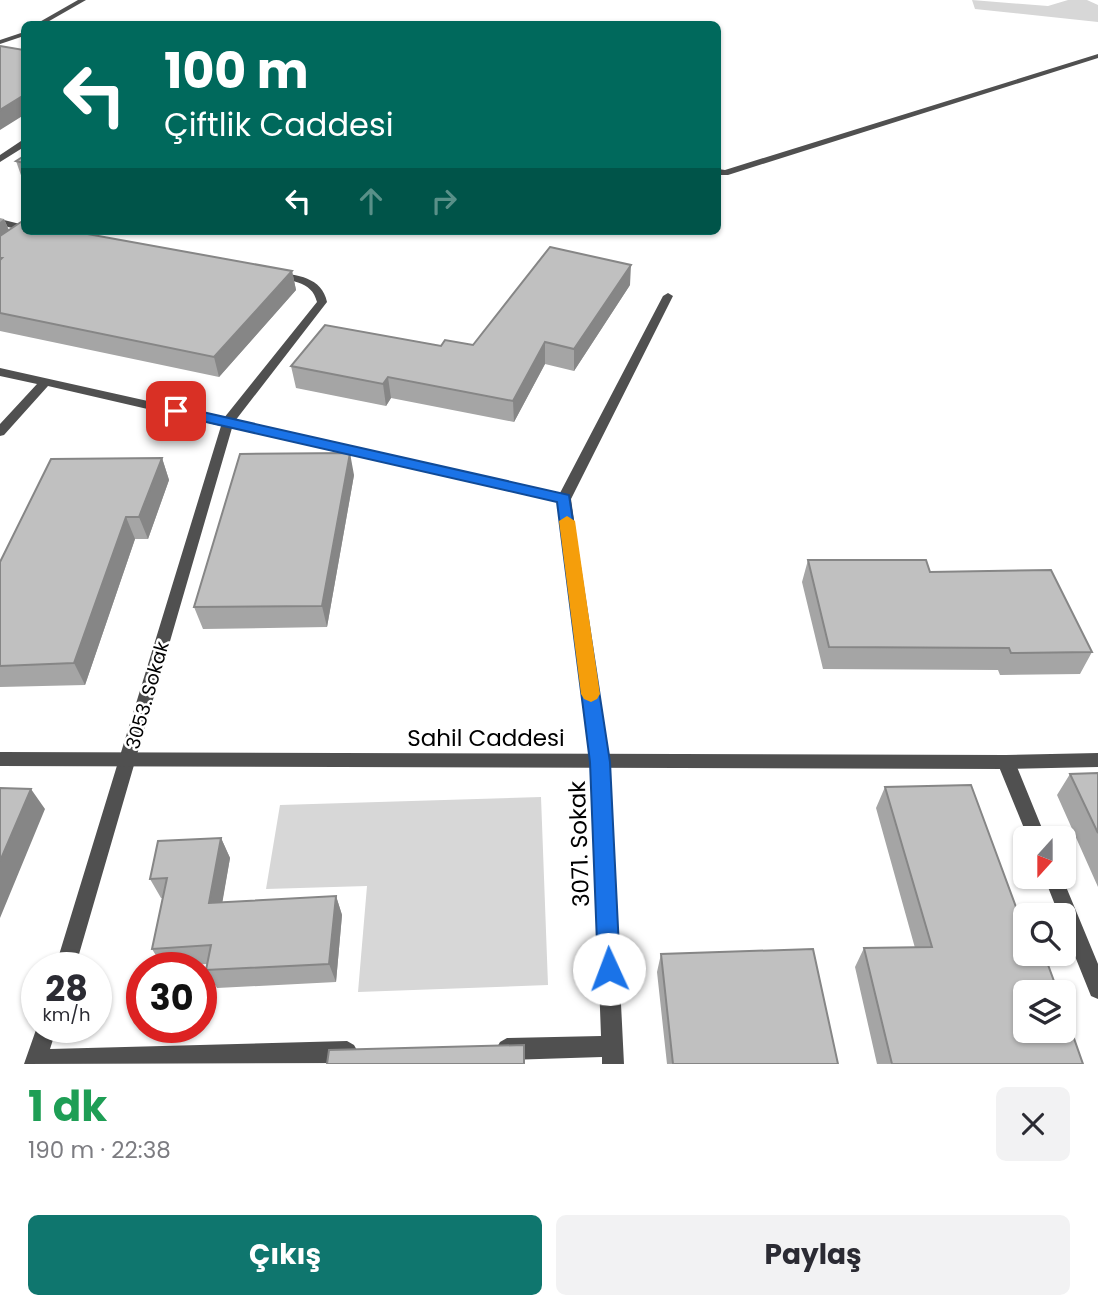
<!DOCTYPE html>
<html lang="tr">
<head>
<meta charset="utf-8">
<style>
	:root { --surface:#fff; --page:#f2f2f3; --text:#2b2b33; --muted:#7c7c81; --accent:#0f766e }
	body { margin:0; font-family:Poppins,sans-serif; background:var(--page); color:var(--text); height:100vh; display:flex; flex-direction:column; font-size:26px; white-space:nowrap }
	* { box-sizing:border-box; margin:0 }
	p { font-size:23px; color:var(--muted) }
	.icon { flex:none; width:38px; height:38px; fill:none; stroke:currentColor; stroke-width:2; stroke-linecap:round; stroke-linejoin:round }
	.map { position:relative; height:1064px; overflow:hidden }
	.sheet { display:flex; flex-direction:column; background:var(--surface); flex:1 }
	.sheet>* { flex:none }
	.guide { position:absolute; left:21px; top:21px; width:700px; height:214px; border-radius:10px; box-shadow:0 2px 5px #0004; background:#00695c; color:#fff; overflow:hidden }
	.needle { width:46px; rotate:201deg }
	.buttons { position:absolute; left:1013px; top:826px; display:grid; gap:14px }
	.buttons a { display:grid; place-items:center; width:63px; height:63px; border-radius:10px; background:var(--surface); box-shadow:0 2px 5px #0004; font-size:35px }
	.speed { position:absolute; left:21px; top:952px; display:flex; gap:14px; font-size:35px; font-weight:700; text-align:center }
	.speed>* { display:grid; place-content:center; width:91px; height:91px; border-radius:50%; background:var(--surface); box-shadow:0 2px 5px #0004; line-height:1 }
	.speed small { font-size:18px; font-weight:400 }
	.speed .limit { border:10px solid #d22; background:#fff; color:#111 }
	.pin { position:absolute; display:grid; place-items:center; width:60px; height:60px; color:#fff; margin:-30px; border-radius:14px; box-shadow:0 4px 10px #0006 }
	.me { position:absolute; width:77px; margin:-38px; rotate:358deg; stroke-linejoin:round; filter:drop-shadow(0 0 5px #0008) }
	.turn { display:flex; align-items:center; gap:24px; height:147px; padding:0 28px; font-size:32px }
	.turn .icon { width:91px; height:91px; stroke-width:2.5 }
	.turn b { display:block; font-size:49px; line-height:60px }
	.lanes { display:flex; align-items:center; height:66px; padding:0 28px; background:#0003; justify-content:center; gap:35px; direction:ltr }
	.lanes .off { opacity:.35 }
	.round { display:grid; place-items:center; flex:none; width:74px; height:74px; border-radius:10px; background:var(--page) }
	.summary { display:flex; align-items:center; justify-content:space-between; height:119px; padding:0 28px }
	h1 { font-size:42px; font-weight:700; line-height:52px; color:#1e9e55 }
	.cta { display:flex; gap:14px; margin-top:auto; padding:14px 28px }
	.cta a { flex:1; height:80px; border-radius:10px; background:var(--accent); color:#fff; font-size:28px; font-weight:700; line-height:80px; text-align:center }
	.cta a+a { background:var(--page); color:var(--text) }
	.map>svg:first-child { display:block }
	.green { fill:#d7d7d7 }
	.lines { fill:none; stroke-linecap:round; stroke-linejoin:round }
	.minor { fill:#505050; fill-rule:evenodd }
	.tertiary { fill:#505050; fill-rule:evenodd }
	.wall { fill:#a5a5a5 }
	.shaded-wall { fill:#868686 }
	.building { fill:#c0c0c0; stroke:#868686; stroke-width:2 }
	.route { fill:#1a73e8; stroke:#114b97; stroke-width:2 }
	.slow { fill:#f59e0b }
	.labels { text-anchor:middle; stroke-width:5; stroke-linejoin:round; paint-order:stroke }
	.street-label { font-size:19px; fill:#000; stroke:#fff }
	.near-street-label { font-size:23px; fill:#000; stroke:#fff }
</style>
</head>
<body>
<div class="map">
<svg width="1098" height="1064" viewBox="0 0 1098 1064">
	<rect width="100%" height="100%" fill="#fff"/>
	<path class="green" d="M972,0L1048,6L1068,0H1087L1098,5V22L975,9Z
		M541,797L548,985L358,992L367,886L266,889L280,805Z"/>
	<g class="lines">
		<path class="minor" d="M78,0H86L44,24H36Z
			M24,32V36L0,44V40Z
			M1098,54V58L728,175H718V169L725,170Z
			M21,141H24V147L0,162V155Z
			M0,219L24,225V231L0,225Z
			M275,272C297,275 322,277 327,302L235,421L560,493L663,296L668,293L673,296L571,499L609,762L624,1064H602V1057L507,1060L500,1056L496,1049L500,1042L507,1038L601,1036L591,762L558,502L232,428L75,968H55L221,426L48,386L4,435L0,436V424L37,384L0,376V368L224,418L317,302C312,280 289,281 271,277V273Z
			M1006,755L1012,757L1015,762L1046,838H1028L997,762L1000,757Z
			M1044,877H1062L1098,964V999L1091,996L1064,929V915H1059Z
			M37,1027H57L50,1049L347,1041L354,1045L358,1052L354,1059L347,1063L24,1064Z"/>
		<path class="tertiary" d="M0,752L1006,755L1098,753V767L1006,769L0,766Z"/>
	</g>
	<path class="wall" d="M24,156V181H23L16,161Z
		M0,218L4,219L9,230L292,271L296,290L219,377L0,331Z
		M630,285L574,371L545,364L514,422L391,398L386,406L296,388L291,366L441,346L473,345Z
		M162,458L169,480L148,539H135L85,685L0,687V562Z
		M354,475L327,627L203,629L194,607Z
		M808,560L930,572L1092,652L1080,674L1000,675L998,670L823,669L802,582Z
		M1098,773V887L1057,795L1070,774Z
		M885,787L1026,954L1083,1064H877L855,967L864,948H915L876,808Z
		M221,838L230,858L222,902L336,896L342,915L336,982L217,988L206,970L207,964L163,967L152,949L163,898H161L150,879Z
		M661,954L838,1064H667L657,972Z"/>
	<path class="shaded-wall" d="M24,95V115L0,130V110Z
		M4,219L12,238L0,247V222Z
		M631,265L630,285L574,371V349Z
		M292,271L296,290L219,377L214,357Z
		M545,342V364L514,422L513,401Z
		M388,377L391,398L386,406L383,384Z
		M350,453L354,475L327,627L322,606Z
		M162,458L169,480L148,539L139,517Z
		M126,517L135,539L85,685L74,663Z
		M31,789L45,809L0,918V861Z
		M221,838L230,858L219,922L209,903Z
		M336,896L342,915L336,982L329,964Z"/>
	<path class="building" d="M0,46L24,50V95L0,110Z
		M24,156V163L16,161Z
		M21,222L24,223V231H71L292,271L214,357L0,313V260L2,258H0V236Z
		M550,247L631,265L574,349L545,342L513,401L388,377L383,384L291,366L325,325L441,346L445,340L473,345Z
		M350,453L322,606L194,607L240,454Z
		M162,458L139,517H126L74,663L0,666V562L51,459Z
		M808,560H926L930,572L1051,570L1092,652L1011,653L1009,648L829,647Z
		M1098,773V833L1070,774Z
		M971,785L1026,934V954H1044L1058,992H1026V1031H1064V1010L1083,1064H892L864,948L932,947L885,787Z
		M0,788L31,789L0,861Z
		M221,838L209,903L336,896L329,964L206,970L211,945L152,949L167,878L150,879L158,841Z
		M813,949L838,1064H673L661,954Z
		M524,1045V1064H327L329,1050Z"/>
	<path class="route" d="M176,406L569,495L610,762L620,969L617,977L609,980L601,977L598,969L590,762L557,502L171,414V407Z"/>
	<path class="slow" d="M567,516L575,521L600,694L597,699L591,702L584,699L581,694L559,521Z"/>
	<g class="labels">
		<g class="street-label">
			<text transform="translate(147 695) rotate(-74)" y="7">3053. Sokak</text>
		</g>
		<g class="near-street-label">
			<text x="486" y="746">Sahil Caddesi</text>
			<text transform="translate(579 844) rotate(-92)" y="8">3071. Sokak</text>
		</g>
	</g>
</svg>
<div class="buttons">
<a><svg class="needle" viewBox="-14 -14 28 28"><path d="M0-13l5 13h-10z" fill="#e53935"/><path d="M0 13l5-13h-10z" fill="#7c7c81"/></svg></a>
<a><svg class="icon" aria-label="search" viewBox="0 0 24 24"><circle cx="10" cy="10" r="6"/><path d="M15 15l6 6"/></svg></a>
<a><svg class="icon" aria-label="layers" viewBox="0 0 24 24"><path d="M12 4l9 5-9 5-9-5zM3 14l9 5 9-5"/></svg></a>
</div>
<div class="speed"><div>28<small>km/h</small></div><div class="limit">30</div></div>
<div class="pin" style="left:176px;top:411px;background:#d93025"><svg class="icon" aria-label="arrive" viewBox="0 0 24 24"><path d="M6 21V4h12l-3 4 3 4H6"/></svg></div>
<svg class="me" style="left:609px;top:969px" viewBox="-20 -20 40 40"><circle r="19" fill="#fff"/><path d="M0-13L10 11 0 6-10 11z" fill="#1a73e8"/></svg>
<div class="guide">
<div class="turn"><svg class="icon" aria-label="left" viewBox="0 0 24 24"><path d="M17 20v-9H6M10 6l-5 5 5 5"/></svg><div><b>100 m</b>Çiftlik Caddesi</div></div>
<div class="lanes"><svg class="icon" aria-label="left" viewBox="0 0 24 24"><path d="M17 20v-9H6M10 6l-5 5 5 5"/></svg><svg class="icon off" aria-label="ahead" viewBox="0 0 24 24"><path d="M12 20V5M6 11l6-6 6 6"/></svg><svg class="icon off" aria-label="right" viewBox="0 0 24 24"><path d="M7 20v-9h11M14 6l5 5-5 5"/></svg></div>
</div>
</div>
<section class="sheet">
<div class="summary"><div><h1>1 dk</h1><p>190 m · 22:38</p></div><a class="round"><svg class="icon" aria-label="close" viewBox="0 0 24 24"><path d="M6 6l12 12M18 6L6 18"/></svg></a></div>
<div class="cta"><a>Çıkış</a><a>Paylaş</a></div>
</section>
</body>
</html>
